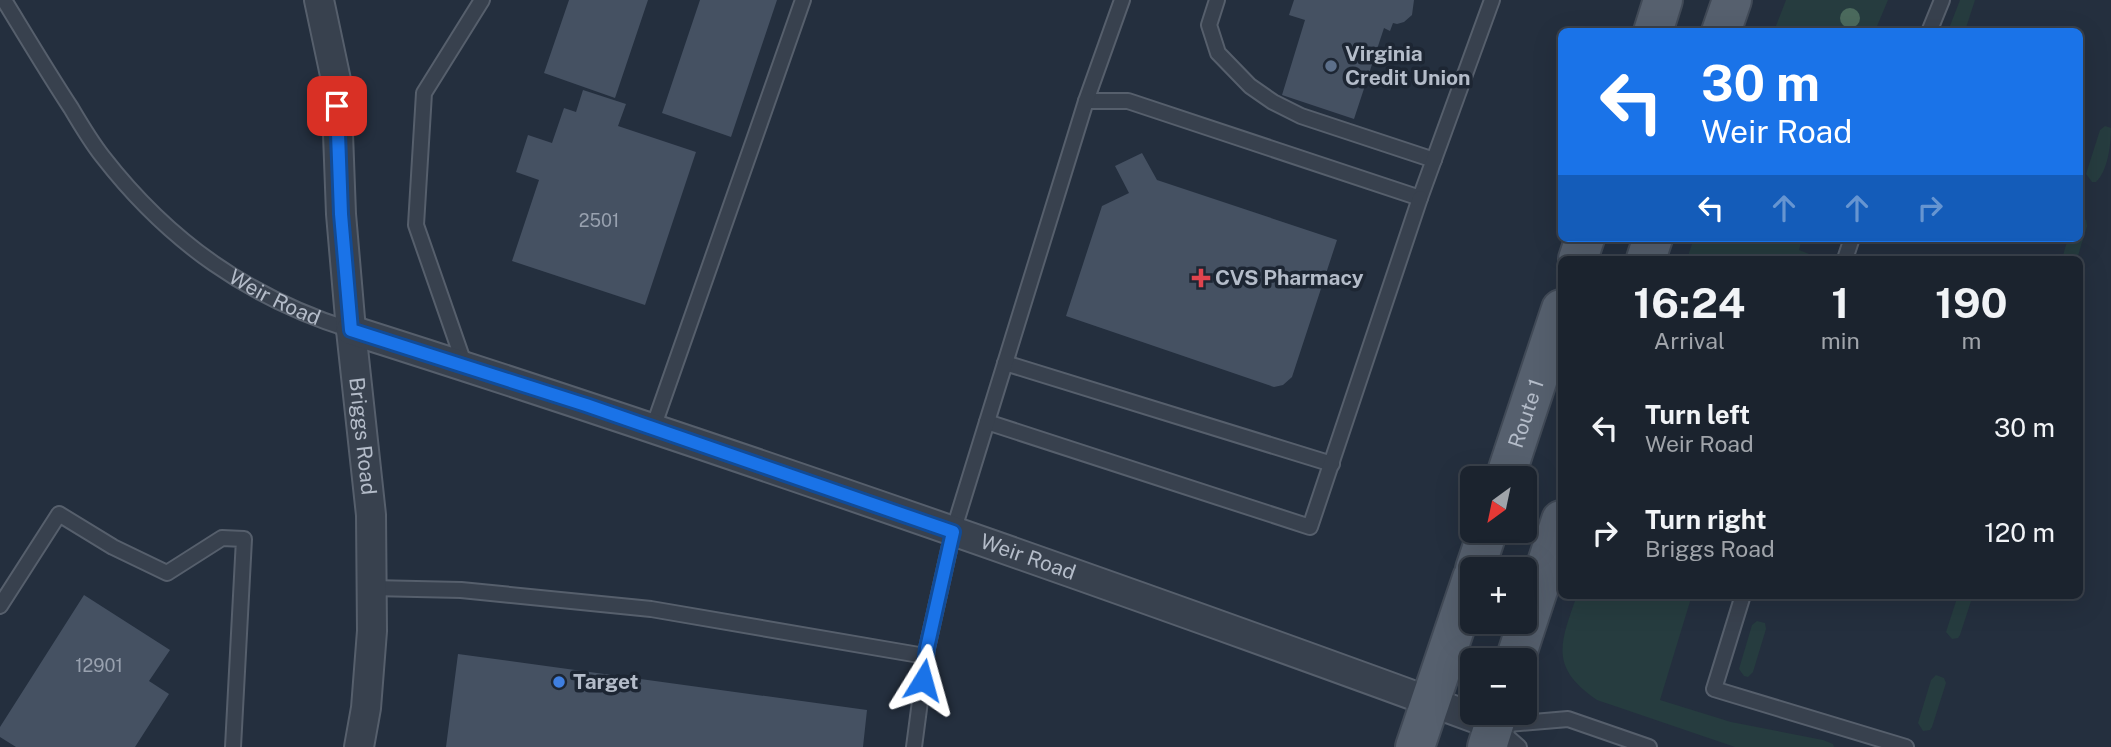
<!DOCTYPE html>
<html lang="en">
<head>
<meta charset="utf-8">
<style>
	:root { --surface:#1b232e; --page:#282f3a; --text:#f1f3f6; --muted:#a0a4aa; --line:#39404a }
	body { margin:0; font-family:"Public Sans",sans-serif; background:var(--page); color:var(--text); height:100vh; display:flex; flex-direction:column; font-size:26px; white-space:nowrap }
	* { box-sizing:border-box; margin:0 }
	p { font-size:23px; color:var(--muted) }
	.icon { flex:none; width:38px; height:38px; fill:none; stroke:currentColor; stroke-width:2; stroke-linecap:round; stroke-linejoin:round }
	.map { position:relative; flex:1; overflow:hidden }
	.details { position:absolute; left:1558px; top:256px; width:525px; height:343px; display:flex; flex-direction:column; background:var(--surface); border-radius:10px; box-shadow:0 7px 28px #0002,0 0 0 2px var(--line) }
	.details>* { flex:none }
	.guide { position:absolute; left:1558px; top:28px; width:525px; height:214px; border-radius:10px; box-shadow:0 7px 28px #0002,0 0 0 2px var(--line); background:#1a73e8; color:#fff; overflow:hidden }
	.needle { width:46px; rotate:213deg }
	.controls { position:absolute; left:1460px; top:466px; display:grid; gap:14px }
	.controls a { display:grid; place-items:center; width:77px; height:77px; border-radius:10px; background:var(--surface); box-shadow:0 7px 28px #0002,0 0 0 2px var(--line); font-size:35px }
	.pin { position:absolute; display:grid; place-items:center; width:60px; height:60px; color:#fff; margin:-30px; border-radius:14px; box-shadow:0 4px 10px #0006 }
	.me { position:absolute; width:77px; margin:-38px; rotate:8deg; stroke-linejoin:round; filter:drop-shadow(0 0 5px #0008) }
	.turn { display:flex; align-items:center; gap:24px; height:147px; padding:0 28px; font-size:32px }
	.turn .icon { width:91px; height:91px; stroke-width:2.5 }
	.turn b { display:block; font-size:49px; line-height:60px }
	.lanes { display:flex; align-items:center; height:66px; padding:0 28px; background:#0003; justify-content:center; gap:35px; direction:ltr }
	.lanes .off { opacity:.35 }
	.eta { display:flex; justify-content:space-evenly; align-items:center; height:119px; text-align:center }
	.eta b { font-size:42px; font-weight:700; line-height:49px }
	ul { padding:0; list-style:none }
	li { display:flex; align-items:center; gap:21px; height:105px; padding:0 28px }
	li div { flex:1 }
	li b { display:block; font-size:26px }
	li em { font-style:normal }
	.map>svg:first-child { display:block }
	.green { fill:#263c3f }
	.building { fill:#455162 }
	.lines { fill:none; stroke-linecap:round; stroke-linejoin:round }
	.service-casing { stroke:#565f6c; stroke-width:18 }
	.minor-casing { stroke:#565f6c; stroke-width:32 }
	.primary-casing { stroke:#414a57; stroke-width:42 }
	.service { stroke:#38414e; stroke-width:14 }
	.minor { stroke:#38414e; stroke-width:28 }
	.primary { stroke:#56606e; stroke-width:38 }
	.tree { fill:#4b6a5d }
	.route-casing { stroke:#114b97; stroke-width:18 }
	.route { stroke:#1a73e8; stroke-width:12 }
	.service-dot { fill:#5c6f8a; stroke:#1d2633; stroke-width:2.5 }
	.health-dot { fill:#e0444e; stroke:#1d2633; stroke-width:2.5 }
	.shop-dot { fill:#3f7fe0; stroke:#1d2633; stroke-width:2.5 }
	.labels { text-anchor:middle; stroke-width:7; stroke-linejoin:round; paint-order:stroke }
	.number-label { font-size:18px; fill:#98a1af }
	.poi-label { font-size:21px; font-weight:bold; fill:#b4bcc9; stroke:#1d2633; text-anchor:start }
	.street-label { font-size:21px; fill:#b4bcc9; stroke:#1d2633 }
</style>
</head>
<body>
<div class="map">
<svg width="2111" height="747" viewBox="0 0 2111 747">
	<rect width="100%" height="100%" fill="#242f3e"/>
	<path class="green" d="M1786,0H1888L1875,31H1774Z
		M1960,0H1975L1965,31H1948Z
		M2105,126L2111,128C2111,144 2108,171 2096,182H2092L2086,174L2100,130Z
		M2079,217L2086,220L2087,226L2077,259H2062L2068,238H2079Z
		M1694,238H1802L1799,250L1822,259H1687Z
		M1577,595H1692L1660,700L1731,722L1823,740L1833,744L1834,747H1735L1597,700C1549,667 1560,644 1577,595Z
		M1958,595H1973L1960,635L1958,638L1952,639L1946,632Z
		M1757,621L1765,623L1766,629L1753,672L1748,677L1744,676L1739,669L1752,625Z
		M1936,675L1944,678L1946,683L1932,727L1930,730L1923,731L1918,723L1931,680Z"/>
	<path class="building" d="M569,0H648L615,98L544,73Z
		M700,0H777L731,137L662,113Z
		M1294,0H1414L1412,15L1404,22L1397,24L1393,23L1390,31L1384,28L1354,119L1282,95L1305,20L1289,15Z
		M583,90L626,104L618,126L696,152L645,305L512,261L539,180L516,172L528,135L552,143L564,108L576,112Z
		M1142,153L1157,180L1337,240L1292,377L1283,385L1274,387L1066,316L1102,206L1129,193L1115,166Z
		M84,595L170,650L149,681L169,694L135,747H16L0,737V727Z
		M458,654L867,710L863,747H446Z"/>
	<g class="lines">
		<g class="service-casing">
			<g id="service">
				<path id="s1" d="M4,0C26,36 48,73 71,108C81,125 91,142 103,157C169,242 249,298 351,330"/>
				<path d="M1217,0L1209,25L1218,53L1250,86L1273,102L1301,116L1434,160"/>
				<path d="M1929,32L1942,0"/>
				<path d="M1086,101H1128L1420,198L1492,0"/>
				<path d="M1845,259L1852,238"/>
				<path d="M1005,363L1332,464"/>
				<path d="M465,366L416,225L424,93L482,0"/>
				<path d="M987,422L1310,527L1420,198"/>
				<path d="M653,428L803,0"/>
				<path d="M372,588L461,590L651,609L925,656"/>
				<path d="M1743,595L1714,689L1906,747"/>
				<path d="M0,606L59,514L113,547L167,573L222,538L244,539L233,747"/>
				<path d="M1496,725L1568,719L1649,747"/>
				<path d="M1495,726L1519,747"/>
				<path d="M914,747L927,648L953,532L1086,101L1122,0"/>
			</g>
		</g>
		<g class="minor-casing">
			<g id="minor">
				<path id="s2" d="M319,0L336,80L341,214L351,330L371,515L372,631L366,708L359,747"/>
				<path id="s3" d="M351,330C735,452 1116,586 1494,725"/>
			</g>
		</g>
		<g class="primary-casing">
			<g id="primary">
				<path d="M1653,32L1663,0"/>
				<path d="M1721,32L1732,0"/>
				<path d="M1578,259L1585,238"/>
				<path d="M1646,259L1653,238"/>
				<path id="s4" d="M1505,478L1561,309"/>
				<path d="M1475,569L1488,530"/>
				<path d="M1515,660L1561,520"/>
				<path d="M1415,747L1472,578"/>
				<path d="M1487,747L1498,712"/>
			</g>
		</g>
		<use href="#service" class="service"/>
		<use href="#minor" class="minor"/>
		<use href="#primary" class="primary"/>
	</g>
	<circle class="tree" cx="1850" cy="18" r="10"/>
	<g class="lines">
		<g class="route-casing">
			<path id="route" d="M337,106L341,214L351,330L586,405L953,532L927,648L923,680"/>
		</g>
		<use href="#route" class="route"/>
	</g>
	<circle class="service-dot" cx="1331" cy="66" r="7"/>
	<path class="health-dot" d="M1197.5 267.5h7v7h7v7h-7v7h-7v-7h-7v-7h7z"/>
	<circle class="shop-dot" cx="559" cy="682" r="7"/>
	<g class="labels">
		<g class="number-label">
			<text x="599" y="227">2501</text>
			<text x="99" y="672">12901</text>
		</g>
		<g class="poi-label">
			<text x="1345" y="61">Virginia<tspan x="1345" dy="24">Credit Union</tspan></text>
			<text x="1215" y="285">CVS Pharmacy</text>
			<text x="573" y="689">Target</text>
		</g>
		<g class="street-label">
			<text dy="7" stroke="none"><textPath href="#s1" startOffset="410">Weir Road</textPath></text>
			<text dy="7" stroke="none"><textPath href="#s4" startOffset="68">Route 1</textPath></text>
			<text dy="7" stroke="none"><textPath href="#s2" startOffset="439">Briggs Road</textPath></text>
			<text dy="7" stroke="none"><textPath href="#s3" startOffset="714">Weir Road</textPath></text>
		</g>
	</g>
</svg>
<div class="controls">
<a><svg class="needle" viewBox="-14 -14 28 28"><path d="M0-13l5 13h-10z" fill="#e53935"/><path d="M0 13l5-13h-10z" fill="#a0a4aa"/></svg></a>
<a>+</a>
<a>−</a>
</div>
<div class="pin" style="left:337px;top:106px;background:#d93025"><svg class="icon" aria-label="arrive" viewBox="0 0 24 24"><path d="M6 21V4h12l-3 4 3 4H6"/></svg></div>
<svg class="me" style="left:923px;top:680px" viewBox="-20 -20 40 40"><path d="M0-17L14 15 0 8-14 15z" fill="#1a73e8" stroke="#fff" stroke-width="4"/></svg>
<div class="guide">
<div class="turn"><svg class="icon" aria-label="left" viewBox="0 0 24 24"><path d="M17 20v-9H6M10 6l-5 5 5 5"/></svg><div><b>30 m</b>Weir Road</div></div>
<div class="lanes"><svg class="icon" aria-label="left" viewBox="0 0 24 24"><path d="M17 20v-9H6M10 6l-5 5 5 5"/></svg><svg class="icon off" aria-label="ahead" viewBox="0 0 24 24"><path d="M12 20V5M6 11l6-6 6 6"/></svg><svg class="icon off" aria-label="ahead" viewBox="0 0 24 24"><path d="M12 20V5M6 11l6-6 6 6"/></svg><svg class="icon off" aria-label="right" viewBox="0 0 24 24"><path d="M7 20v-9h11M14 6l5 5-5 5"/></svg></div>
</div>
<section class="details">
<div class="eta">
<div><b>16:24</b><p>Arrival</p></div>
<div><b>1</b><p>min</p></div>
<div><b>190</b><p>m</p></div>
</div>
<ul>
<li><svg class="icon" aria-label="left" viewBox="0 0 24 24"><path d="M17 20v-9H6M10 6l-5 5 5 5"/></svg><div><b>Turn left</b><p>Weir Road</p></div><em>30 m</em></li>
<li><svg class="icon" aria-label="right" viewBox="0 0 24 24"><path d="M7 20v-9h11M14 6l5 5-5 5"/></svg><div><b>Turn right</b><p>Briggs Road</p></div><em>120 m</em></li>
</ul>
</section>
</div>
</body>
</html>
